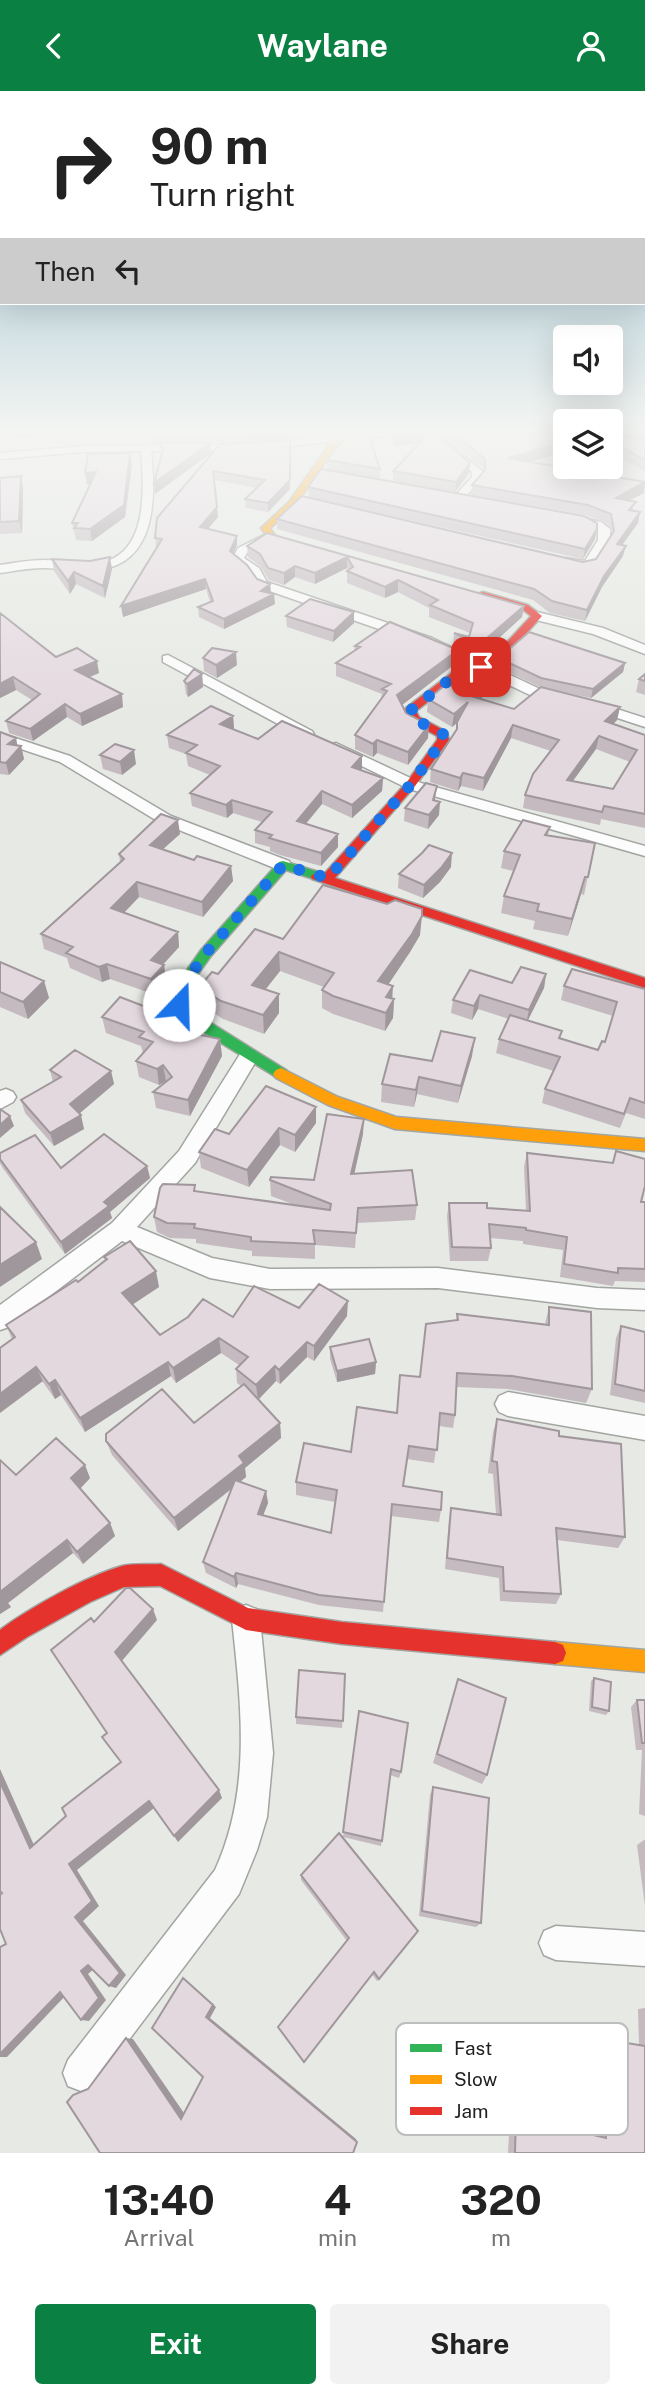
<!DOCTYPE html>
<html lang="en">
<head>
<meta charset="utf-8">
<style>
	:root { --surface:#fff; --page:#f2f2f2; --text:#222; --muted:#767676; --accent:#0b8043 }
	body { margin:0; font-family:"Public Sans",sans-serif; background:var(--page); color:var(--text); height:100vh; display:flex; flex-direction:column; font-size:26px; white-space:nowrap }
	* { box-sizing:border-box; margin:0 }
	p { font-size:23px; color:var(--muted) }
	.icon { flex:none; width:38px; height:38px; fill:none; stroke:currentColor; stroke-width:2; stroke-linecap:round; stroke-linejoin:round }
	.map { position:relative; height:2062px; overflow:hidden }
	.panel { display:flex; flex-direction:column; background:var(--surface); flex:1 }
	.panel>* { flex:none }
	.hud { position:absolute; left:0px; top:0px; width:646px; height:214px; box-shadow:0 7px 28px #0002; background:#fff; color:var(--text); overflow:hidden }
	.buttons { position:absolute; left:553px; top:234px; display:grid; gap:14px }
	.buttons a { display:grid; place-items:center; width:70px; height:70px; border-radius:7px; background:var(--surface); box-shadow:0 7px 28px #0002; font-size:35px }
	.pin { position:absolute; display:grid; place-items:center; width:60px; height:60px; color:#fff; margin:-30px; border-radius:14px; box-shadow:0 4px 10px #0006 }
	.me { position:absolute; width:77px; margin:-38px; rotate:21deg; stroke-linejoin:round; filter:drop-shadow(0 0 5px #0008) }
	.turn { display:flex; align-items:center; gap:24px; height:147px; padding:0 35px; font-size:32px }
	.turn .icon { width:91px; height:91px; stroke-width:2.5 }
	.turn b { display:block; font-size:49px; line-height:60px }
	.then { display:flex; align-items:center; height:66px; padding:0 35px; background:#0003; gap:14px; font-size:26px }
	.eta { display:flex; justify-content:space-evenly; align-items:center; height:119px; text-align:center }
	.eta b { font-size:42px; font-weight:700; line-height:49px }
	.primary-button { display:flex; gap:14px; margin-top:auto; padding:14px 35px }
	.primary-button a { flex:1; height:80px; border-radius:7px; background:var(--accent); color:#fff; font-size:28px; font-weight:700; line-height:80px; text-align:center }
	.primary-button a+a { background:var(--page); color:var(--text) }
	header { display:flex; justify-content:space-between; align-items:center; height:91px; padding:0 35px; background:var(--accent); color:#fff; font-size:32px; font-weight:700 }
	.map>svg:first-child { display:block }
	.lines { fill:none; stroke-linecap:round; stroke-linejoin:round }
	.street-casing { stroke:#a2a5a1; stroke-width:3 }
	.fast-casing { stroke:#a2a5a1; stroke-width:3 }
	.slow-casing { stroke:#a2a5a1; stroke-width:3 }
	.jam-casing { stroke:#a2a5a1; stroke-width:3 }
	.street { fill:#fbfcfb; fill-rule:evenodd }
	.fast { fill:#30b455; fill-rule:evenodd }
	.slow { fill:#ff9f0a; fill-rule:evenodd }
	.jam { fill:#e5322d; fill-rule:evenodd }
	.wall { fill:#c4bac0; fill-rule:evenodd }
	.shaded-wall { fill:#a0979c }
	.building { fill:#e4d8df; stroke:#a0979c; stroke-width:2; fill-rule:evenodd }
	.route { stroke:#1a73e8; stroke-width:12; stroke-dasharray:0 21.6 }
	.key { fill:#fff; stroke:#bcbdbc; stroke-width:2 }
	.key-label { font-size:19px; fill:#20221f }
</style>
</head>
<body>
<header><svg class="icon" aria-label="back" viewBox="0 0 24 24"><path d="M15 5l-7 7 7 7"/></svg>Waylane<svg class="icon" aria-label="person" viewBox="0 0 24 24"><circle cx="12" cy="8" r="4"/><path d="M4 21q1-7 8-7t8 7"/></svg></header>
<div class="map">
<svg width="645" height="2062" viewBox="0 0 645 2062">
	<rect width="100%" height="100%" fill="#e6e9e4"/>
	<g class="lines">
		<g class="street-casing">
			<path id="street" d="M376,342H420L252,359L151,360C156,406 157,472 98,479C80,481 61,477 43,477C29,477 14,480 0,482V474C14,472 29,469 44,469C62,469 80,474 98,472C149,465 144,397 141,360L83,361L0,368V362L83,355L252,353Z
				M426,342H437L482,380V387L462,410L452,408L472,386V381Z
				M569,424L601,431L610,438V449L592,477L566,475L560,471L566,467L585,470L598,449V439L565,429L563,427Z
				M266,443L276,445L247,462L244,467L259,477L267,491L432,547L540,598L567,607L560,611L530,604L422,553L258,496L250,482L232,468L238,457Z
				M537,521L603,537L645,554V563L593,543L532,528V522Z
				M168,564L312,640L314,643L307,647L302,646L163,571V565Z
				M592,610L645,627V636L587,617V611Z
				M0,642L70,665L171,725L289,770L291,774L283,779L277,778L159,731L60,671L0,651Z
				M336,652L421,692L645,755V765L409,698L331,660V654Z
				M249,958L259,965L195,1072L137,1136L212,1167L270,1178L438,1177L597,1197L645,1199V1219L597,1217L438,1197L270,1198L210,1187L122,1150L9,1236L0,1239V1214L112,1132L179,1060L242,960Z
				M6,998L13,1001L16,1006L13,1011L0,1018V1000Z
				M508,1301L645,1325V1349L508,1325L499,1321L495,1313L499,1305Z
				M246,1514L256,1518L260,1528L273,1662L267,1726L257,1759L239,1803L94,1995L81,2000L68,1995L63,1982L68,1969L215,1779C252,1698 241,1614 232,1528L236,1518Z
				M556,1835L645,1841V1875L556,1869L544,1864L539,1852L544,1840Z"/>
		</g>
		<g class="fast-casing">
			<path id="fast" d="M283,770L322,782L323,785L317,789L286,779L211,865L186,900V913L192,920L286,979L289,983L286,987L281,989L182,928L172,914L174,897L201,859L279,771Z"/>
		</g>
		<g class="slow-casing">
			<path id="slow" d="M333,348L340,350L295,415L270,437L276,446L309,455L305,458L270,450L261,437L289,411Z
				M281,977L338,1006L396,1026L645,1048V1060L395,1038L328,1014L276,987L273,983L276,979Z
				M555,1551L645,1559V1581L555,1573L547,1570L544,1562L547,1554Z"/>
		</g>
		<g class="jam-casing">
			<path id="jam" d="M483,501L528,514L542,525L515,555L485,578L465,582L416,620L419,626L447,641L449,649L415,695L335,787L645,887V897L312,788L311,785L317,781L324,783L407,691L437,649V645L410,630L405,619L406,617L458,577L478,573L507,551L531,525L522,518L480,506V502Z
				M161,1473L248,1517L342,1531L555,1551L563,1554L566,1562L563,1570L555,1573L342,1553L246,1539L160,1495L124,1496L90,1511L27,1546L0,1564V1539C29,1517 87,1485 122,1475C134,1472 149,1474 161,1473Z"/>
		</g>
		<use href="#street" class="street"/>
		<use href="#fast" class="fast"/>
		<use href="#slow" class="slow"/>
		<use href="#jam" class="jam"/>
	</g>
	<path class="wall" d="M149,342H343L252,350L154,352Z
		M388,342H435L469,382L455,401L393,391V380L420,351L395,355L387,348Z
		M441,342H565V361L529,371L644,402L629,409L634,420L640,421L638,432L622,454L623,465L602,496L585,530L550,522L533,509L277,438V428L309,406L308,396L327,379V369L380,378V388L595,448L583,468L338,413L583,471L596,468L611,445L609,434L586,424L471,404L472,394L484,380V378Z
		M611,342H645V349L612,343L645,350V380L611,362Z
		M220,353L290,398L268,421L246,417L245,408L257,397L214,389L218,426L208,438L237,454L233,463L257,488L270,493L271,502L275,513L224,538L199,526L198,516L210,511L206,498L123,526L156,457L155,447Z
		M130,362L132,373L125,426L92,450L76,449L72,432L91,393H87Z
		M0,387L23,396L22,442L0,443Z
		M267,442L524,515L522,526L478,566L453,554L454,542L469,546L470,542L429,526V517L398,501L385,507L347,492V480L348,479L347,477L315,493L295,486L284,494L269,489L260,475L248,466L247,455Z
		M52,468L112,478L105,507L76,493L70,503L54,480Z
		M0,522L56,566L99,582L89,586L123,616L82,635L67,626L33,650L9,642L6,630L32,609L16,599L0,607Z
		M286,525L354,532L333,551L287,536Z
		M355,555L456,572L402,614L406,622L428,647L408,674L377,662L373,666L355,658V644L381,608L382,603L336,585V572L354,560Z
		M203,567L237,574L217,587L204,580Z
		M499,567L625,572L623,581L591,607L540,596L498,576Z
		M202,583L203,596L188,606L186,603L184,590Z
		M645,583V604L636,601L639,588Z
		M498,592L481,608L514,618L620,616L617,629L613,633L645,644V737L601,728L600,734L523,717L525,704L551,660L511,647L483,700L461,695L458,700L430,691L431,678L456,640L457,632L452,636L427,621L428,608ZM596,658L630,671L613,698L573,690Z
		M233,625L234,637L233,638L258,648L362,665L361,679L383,687L382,700L352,727L322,713L306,733L338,743V756L321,775L280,764L270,760V756L255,752V739L262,731L233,722L227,727L192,715L190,702L210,684L188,675L186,663L169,657L167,644Z
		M0,641L16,647L17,655H21L24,668L9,684L0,683Z
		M100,664L136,673L122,684L103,678Z
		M435,709L439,724L428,738L404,730L405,717Z
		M550,736L548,744L595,752L584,804L581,803L568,845L533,838L535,830L501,822L504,805L513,780L501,777L504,760Z
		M180,743L163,758L194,769L231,775L233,790L203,826L139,806L124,822L178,841L179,856L163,874H164L166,889L153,903L110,888L102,891L70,877L67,867L44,858L41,843L120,771L119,763Z
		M451,776L440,791L423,807L398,797L399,783Z
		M420,844L410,861L388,893L392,908H394L393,927L385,940L333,923L322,917V899L324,896L280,880L265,899L279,903V922L264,943L223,928L201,914L199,896L218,883L283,848Z
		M0,871L44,890L49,907L28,928L0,916Z
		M546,883L544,897L528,929L561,947L598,959L605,951L613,925L561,909L564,895L645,898V1028L626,1022L620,1037L542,1012L545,998L554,980L496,962L499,948L509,928L478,918L472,929L451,922L453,909Z
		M102,926L188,932L189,941L220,948L222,965L190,1025L156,1017L153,1001L166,991L159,994L139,986L136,970L143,962L141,955L106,942Z
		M472,965L458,1012L417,1003L414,1016L381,1011L382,993L432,970Z
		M50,979L111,980L114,993L79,1023L84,1038L54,1055L25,1022L21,1009L53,991Z
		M316,1032L295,1061L280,1054L249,1096L201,1077L199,1061L229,1043Z
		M363,1043L354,1083L417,1114L415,1129L357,1132L355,1157L315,1154V1168L252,1165V1160L196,1152V1148L170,1147L157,1141L154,1126L195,1094V1100L295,1114L271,1105L270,1089H314Z
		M616,1060L641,1111H645V1191L615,1190L613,1195L560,1186L563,1159L523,1153V1150L490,1147L491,1157L488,1170H450L447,1125L449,1112L487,1117L526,1120L524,1076L527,1062L612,1072Z
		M0,1062L61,1077L147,1075L150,1087L110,1121L112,1127L65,1163L2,1076L0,1072Z
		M104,1166L159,1196L132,1213L160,1244L233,1226L299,1217L347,1225L314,1270L307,1266L280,1293L276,1290L258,1309L280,1332L281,1347L245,1377L246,1386L240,1391L266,1400L268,1412L263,1424L331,1442L335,1411L296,1404V1391L351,1361L397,1322L456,1229L457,1223L545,1233L549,1216L592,1298L586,1312L508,1298L457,1296L455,1324L453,1337L439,1335L434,1372L407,1368L403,1395L441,1419L439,1431L391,1425L383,1521L319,1514L238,1493L236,1497L206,1482L203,1471L232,1398L178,1440L112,1364L106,1350L194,1332L241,1295L237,1292L236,1278L239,1274L221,1262L176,1292L171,1285L85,1341L61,1304L55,1308L12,1248L6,1234L78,1191L105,1169Z
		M621,1235L645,1241V1312L610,1304L616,1247Z
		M330,1256L376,1271L375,1283L337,1291L330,1268Z
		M497,1328L559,1345L625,1446L618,1457L557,1449L561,1503L556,1513L500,1510L499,1487L445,1478L449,1428L451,1417L496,1423L493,1383L488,1382L493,1341Z
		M0,1369L16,1384L90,1387L80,1398L110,1432L115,1445L83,1473L73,1462L8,1512L11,1516L0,1523Z
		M345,1583L342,1637L296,1633V1626Z
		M594,1587L609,1620L606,1624L589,1620L591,1590Z
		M458,1588L487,1684L482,1693L433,1672Z
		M637,1609H645V1725L639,1723L642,1659H636L631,1616Z
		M359,1620L401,1681L399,1687L390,1684L381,1755L343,1746L418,1840L377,1890L301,1789V1784L343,1746Z
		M433,1696L481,1832L476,1836L419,1825L430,1704Z
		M644,1749H645V1815L637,1754Z
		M645,1917V2062H508L510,2024L597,2044L595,1949L603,1948L639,1954L638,1918Z"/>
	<path class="shaded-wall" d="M9,342H83L10,348Z
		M252,342H343L252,350Z
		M416,342H430V350L395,355V345Z
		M290,349V398L268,421V412Z
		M565,351V361L507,377L508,367Z
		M210,352L211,362L155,403L154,392Z
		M130,362L132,373L125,426L92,450L90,438Z
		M470,372L469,382L455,401L456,391Z
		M96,381L98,392L87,393L85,382Z
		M21,385L23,396L22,442L19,430Z
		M645,392L644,402L614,417L616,407Z
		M217,416L218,426L201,446L200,436Z
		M640,421L638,432L615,464L617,453Z
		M597,438L595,448L583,468L585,458Z
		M237,445V454L230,470V460Z
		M626,455L623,465L602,496L585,530L587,519L604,485Z
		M110,466L112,478L105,507L103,495Z
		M347,466V477L315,493V482Z
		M295,475V486L284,494V482Z
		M74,481L76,493L70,503L68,490Z
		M205,488L206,498L123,526L121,515Z
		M398,489V501L385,507V496Z
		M270,493L271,503H274L275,513L224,538V528Z
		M524,515L522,526L478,566L479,554Z
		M354,521V532L333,551L334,540Z
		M458,559L456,572L397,618V604Z
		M236,561L237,574L217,587L216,574Z
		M97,570L99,582L78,591L75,579Z
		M625,572L623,581L591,607L593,598Z
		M500,579L498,592L470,617L471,605Z
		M202,583L203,596L188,606L187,593Z
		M13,586L16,599L0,607V593Z
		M122,603L123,616L82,635L80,623Z
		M468,611L467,624L452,636L454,623Z
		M65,613L67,626L33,650L30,638Z
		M620,616L617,629L603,643L605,630Z
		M233,625L234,637L221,646L220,633Z
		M429,634L428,647L408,674V661Z
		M513,634L511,647L483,700L484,687Z
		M599,645L596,658L564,702L567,689Z
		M16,647L18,658L21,655L24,668L9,684L6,672L8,653Z
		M377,649V662L373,666V653Z
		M134,659L136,673L122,684L120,671Z
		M362,665V678L351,689L352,676Z
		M463,682L461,695L458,700L460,687Z
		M383,687L382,700L352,727V714Z
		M437,695L433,720L440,711L439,724L428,738L429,724Z
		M322,700V713L297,743V730Z
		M232,709L233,722L227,727L226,714Z
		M178,729L180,743L152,768L150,754Z
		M338,743V756L321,775V762Z
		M452,762L451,776L440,791L423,807L424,794Z
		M231,775L233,790L203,826L202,811Z
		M585,786L581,803L568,845L572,828Z
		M137,791L139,806L114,832L111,817Z
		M422,825L420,844L410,861L378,909V890Z
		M178,841L179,856L153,884L151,869Z
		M279,861L280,880L254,913L252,894Z
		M107,873L110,888L102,891L99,876Z
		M164,874L166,889L153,903L151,888Z
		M546,883L544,897L526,933L529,919Z
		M44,890L49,907L28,928L23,911Z
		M393,895L392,912L394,908L393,927L385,940L386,906Z
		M279,903V922L264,943L263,924Z
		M480,904L478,918L472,929L474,915Z
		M188,932L190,948L182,940Z
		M475,947L472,965L458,1012L461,995Z
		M220,948L222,965L190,1025L188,1009Z
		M163,974L166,990L159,994L157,978Z
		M111,980L114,993L74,1027L70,1013Z
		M419,986L417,1003L414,1016L416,999Z
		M316,1016V1032L295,1061V1044Z
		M81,1024L84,1038L54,1055L50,1042Z
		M10,1025L14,1035L0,1047V1034Z
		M364,1028L363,1043L351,1098V1083Z
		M279,1037L280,1054L249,1096L247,1079Z
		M147,1075L150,1087L110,1121L112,1127L65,1163L61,1151L104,1111Z
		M36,1151L42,1168L0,1196V1174Z
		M156,1180L159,1196L126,1218L122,1202Z
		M348,1210L347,1225L314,1270V1255Z
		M219,1247L221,1262L176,1292L173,1277Z
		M307,1251V1266L280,1293L279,1279Z
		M168,1271L171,1285L85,1341L80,1327Z
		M376,1271L375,1283L337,1291V1280Z
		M275,1275L276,1290L258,1309L256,1294Z
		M36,1276L43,1290L0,1322V1303Z
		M55,1289L61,1304L55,1308L49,1293Z
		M280,1332L281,1347L245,1377L246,1386L178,1440L174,1427L239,1365Z
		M85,1374L90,1387L77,1401L71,1387Z
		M266,1400L268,1412L259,1435L258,1423Z
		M110,1432L115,1445L83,1473L77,1461Z
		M67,1449L73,1462L8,1512L11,1516L0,1523V1501Z
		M236,1482L238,1493L236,1497L234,1486Z
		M153,1518L157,1529L121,1571L115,1561Z
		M0,1678L38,1763L30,1757L0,1691Z
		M219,1699L222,1707L178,1751L174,1745Z
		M149,1710L154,1717L77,1779L99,1815L83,1830L126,1884L116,1897L109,1895L75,1826L69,1773Z
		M88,1874L95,1877L88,1883L106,1909L89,1930L81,1929V1880Z
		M183,1887L187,1890L216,1916L210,1927L356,2048L357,2051L206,1926Z
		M60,1901L68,1902L7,1966H0V1963Z
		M126,1947L133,1948L186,2025L181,2028Z"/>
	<path class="building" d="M348,342H368L380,378L327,369Z
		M392,342H416L395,345Z
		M429,342H435L470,372L456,391L393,380Z
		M454,342H565V351L508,367L645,391L616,407L636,411L629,419L640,421L617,453L626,455L604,485L587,519L552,510L534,498L277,428L302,405L583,471L596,468L614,440L611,423L588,414L472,394L485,379V368Z
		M611,342L645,350V369L611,351Z
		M290,349V389L268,412L245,408L265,389L213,380L217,416L200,436L237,445L230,460L247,474L257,488L270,493L261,500L274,503L224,528L198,516L213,510L205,488L121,515L162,448L155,447L157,427L220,353Z
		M159,352H210L154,392L163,359Z
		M130,362L124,414L90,438L74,437L78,432H72L96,381L85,382L88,363Z
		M321,378L584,425L597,432V438L585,458L308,396Z
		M21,385L19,430L0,431V387Z
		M267,442L524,515L479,554L454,542L469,546L473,532L430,514L438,509L398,489L385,496L347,480L353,476L347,466L315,482L295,475L284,482L268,477L260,463L247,455Z
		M110,466L103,495L74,481L68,490L52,468L90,470Z
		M310,508L354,521L334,540L286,525Z
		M0,522L56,566L77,557L97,570L75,579L122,603L80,623L65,613L30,638L6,630L40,603L13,586L0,593Z
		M390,531L458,559L397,604L406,622L429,634L408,661L377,649L373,653L355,644L387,600L382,598L391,593L336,572L360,556L355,555Z
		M529,541L625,572L593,598L541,587L499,567Z
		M212,557L236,561L216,574L203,567Z
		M483,571L500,579L471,605L514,618L541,596L620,616L605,630L645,644V723L604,715L602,721L525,704L533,683L559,649L513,634L484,687L463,682L460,687L431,678L457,638V631L468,611L454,623L428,608L470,574ZM599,645L637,659L613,698L567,689Z
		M194,578L202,583L187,593L184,590Z
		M645,583V590L639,588Z
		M211,615L233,625L220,633L258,648L282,630L362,665L352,676L383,687L352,714L322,700L297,730L338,743L321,762L269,747L272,744L255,739L272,721L232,709L226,714L190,702L220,675L186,662L197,654L167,644Z
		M0,641L16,647L8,653L21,655L6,672L0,671Z
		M115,653L134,659L120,671L100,664Z
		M426,692L437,695L433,709L440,711L429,724L405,717Z
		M161,723L178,729L150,754L194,769L197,765L231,775L202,811L137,791L111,817L178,841L151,869L164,874L151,888L107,873L99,876L66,862L73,856L41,843L124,768L119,763Z
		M523,729L550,736L545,744L595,752L588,786H585L572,828L537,820L539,813L504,805L520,764L504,760Z
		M429,754L452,762L441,777L424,794L399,783L422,762Z
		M323,794L387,813L395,809L422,818V825L412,843L378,890L393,895L386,906L394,908L386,922L333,905L322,899L334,882L279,861L252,894L279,903L263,924L221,910L199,896L212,881L218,883L255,838L283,848Z
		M0,871L44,890L23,911L0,901Z
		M521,876L546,883L529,919L480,904L474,915L453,909L470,879L512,892Z
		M572,878L645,898V1012L630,1007L624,1023L545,998L560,966L499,948L510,924L562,940L559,947L598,959L602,950L605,951L617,911L564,895Z
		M120,906L188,932L182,940L220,948L188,1009L153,1001L172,986L163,974L157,978L136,970L153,951L139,946L144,941L102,926Z
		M441,940L475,947L461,995L419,986L416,999L382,993L390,963L432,970Z
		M75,959L111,980L70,1013L81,1024L50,1042L21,1009L61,986L50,979Z
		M266,995L316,1016L295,1044L279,1037L247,1079L199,1061L215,1038L229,1043Z
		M0,1018L10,1025L0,1034Z
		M327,1023L364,1028L351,1083L412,1079L417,1114L358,1117L356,1142L313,1139L315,1153L251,1150V1146L194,1137L195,1133L167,1132L154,1126L160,1097L163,1093L195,1094L194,1100L330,1119L331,1113L270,1089L271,1086L314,1089Z
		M104,1043L147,1075L104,1111L109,1115L61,1151L0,1068V1062L35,1044L61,1077Z
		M616,1060L645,1068V1095L641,1111H645V1178L618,1177V1182L564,1173L567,1146L526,1139V1137L489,1133L491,1157L452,1156L449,1112H487V1117L530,1120L527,1062L613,1072Z
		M0,1116L36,1151L0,1174Z
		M130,1150L156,1180L122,1202L160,1244L188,1226L203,1208L233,1226L254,1195L299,1217L319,1193L348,1210L314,1255L307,1251L279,1279L275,1275L256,1294L236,1278L248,1266L219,1247L173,1277L168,1271L80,1327L55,1289L49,1293L36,1276L0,1303V1257L15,1246L6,1234L76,1189L78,1191L107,1168L104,1166Z
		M549,1216L591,1221L592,1298L512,1285L457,1282L455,1324L440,1322L437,1359L409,1355L403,1395L442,1401L441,1419L392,1413L384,1511L319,1504L236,1482L234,1486L203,1471L235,1389L266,1400L258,1423L331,1442L337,1399L296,1391L304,1352L351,1361L357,1316L397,1322L400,1284L420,1286L426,1233L458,1229L457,1223L549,1234Z
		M621,1235L645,1241V1300L615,1293Z
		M369,1248L376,1271L337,1280L330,1256Z
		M244,1293L280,1332L239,1365L244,1372L174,1427L106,1350V1343L162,1298L194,1332Z
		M497,1328L559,1340V1345L621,1353L625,1446L556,1437L561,1503L504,1500L503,1476L447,1467L451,1417L501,1424L497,1371L492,1370Z
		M56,1347L85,1374L71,1387L110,1432L77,1461L67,1449L0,1501V1369L16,1384Z
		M126,1497H130L153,1518L115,1561L219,1699L174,1745L149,1710L69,1773L92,1810L75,1826L120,1882L109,1895L88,1874L81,1880L99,1907L81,1929L60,1901L0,1963V1856L6,1853L0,1838V1804L2,1802L0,1800V1691L30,1757L66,1725L62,1717L121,1671L102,1646L107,1642L51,1559L91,1527L94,1531Z
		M299,1579L345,1583L343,1630L296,1626Z
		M594,1587L611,1591L609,1620L592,1616Z
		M458,1588L506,1607L487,1684L437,1663Z
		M637,1609H645V1652H642Z
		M359,1620L408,1632L401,1681L391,1678L382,1750L343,1741Z
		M433,1696L489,1707L481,1832L422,1820Z
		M339,1742L418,1840L379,1888L374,1881L304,1971L278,1936L349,1847L301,1784Z
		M183,1887L213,1914L206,1926L357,2051L353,2062H100L67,2011L73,2004L88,1998L126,1947L181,2028L203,1986L152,1937Z
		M603,1948L645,1955V2062H515L516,2026L606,2047Z"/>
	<linearGradient id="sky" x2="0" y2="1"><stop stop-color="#88b6c5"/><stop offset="0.54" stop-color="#f4f5f3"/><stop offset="1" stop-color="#f4f5f3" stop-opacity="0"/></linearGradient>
	<rect width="645" height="631" fill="url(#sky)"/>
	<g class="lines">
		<path class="route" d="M179,914V900L206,862L283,774L328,787L411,693L443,649V643L414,628L411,619L462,579L481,576"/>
	</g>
	<rect x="396" y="1932" width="232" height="112" rx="10" class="key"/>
	<rect x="410" y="1953" width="32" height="8" fill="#30b455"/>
	<rect x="410" y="1984" width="32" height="9" fill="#ff9f0a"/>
	<rect x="410" y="2016" width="32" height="8" fill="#e5322d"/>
	<g class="key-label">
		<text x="454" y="1964">Fast</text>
		<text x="454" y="1995">Slow</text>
		<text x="454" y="2027">Jam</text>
	</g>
</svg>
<div class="buttons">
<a><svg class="icon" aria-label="sound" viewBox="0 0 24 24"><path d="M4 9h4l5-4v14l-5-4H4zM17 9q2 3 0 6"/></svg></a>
<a><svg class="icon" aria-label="layers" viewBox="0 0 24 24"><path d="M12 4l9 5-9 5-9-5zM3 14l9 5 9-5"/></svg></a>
</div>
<div class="pin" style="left:481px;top:576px;background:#d93025"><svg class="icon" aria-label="arrive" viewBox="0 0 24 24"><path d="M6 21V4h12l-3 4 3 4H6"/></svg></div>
<svg class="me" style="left:179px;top:914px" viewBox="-20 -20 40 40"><circle r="19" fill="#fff"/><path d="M0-13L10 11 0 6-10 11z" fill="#1a73e8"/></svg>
<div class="hud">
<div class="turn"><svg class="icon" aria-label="right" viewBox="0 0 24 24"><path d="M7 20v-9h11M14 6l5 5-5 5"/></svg><div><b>90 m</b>Turn right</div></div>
<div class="then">Then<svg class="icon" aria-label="left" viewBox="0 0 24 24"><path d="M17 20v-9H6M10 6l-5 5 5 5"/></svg></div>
</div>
</div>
<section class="panel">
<div class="eta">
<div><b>13:40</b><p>Arrival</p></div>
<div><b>4</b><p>min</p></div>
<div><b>320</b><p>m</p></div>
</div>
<div class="primary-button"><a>Exit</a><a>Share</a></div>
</section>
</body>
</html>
